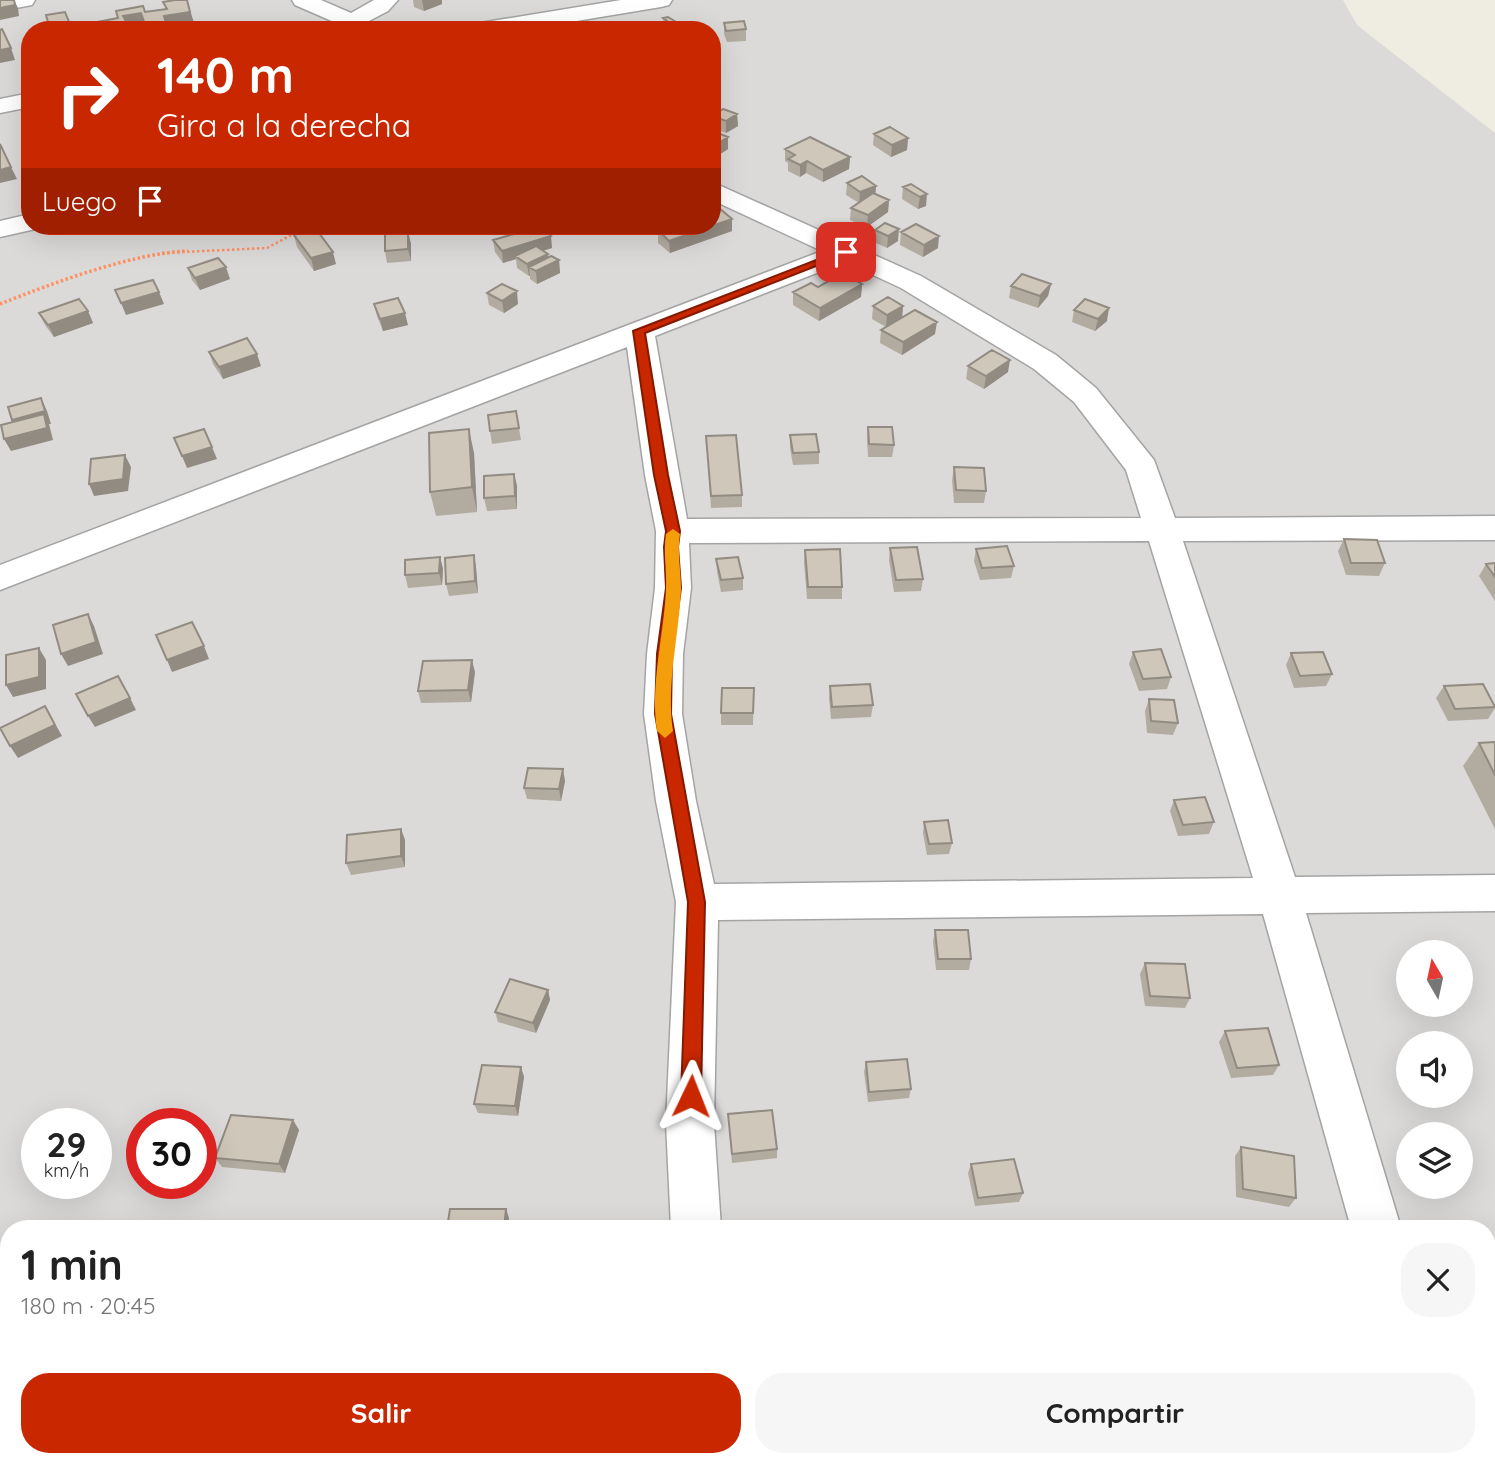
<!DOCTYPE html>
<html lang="es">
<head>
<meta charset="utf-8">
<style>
	:root { --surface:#fff; --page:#f6f6f6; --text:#222; --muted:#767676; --accent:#c92700 }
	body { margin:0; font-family:Quicksand,sans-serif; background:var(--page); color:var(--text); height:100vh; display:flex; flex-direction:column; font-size:26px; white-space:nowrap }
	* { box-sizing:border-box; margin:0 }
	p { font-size:23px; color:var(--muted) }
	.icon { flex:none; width:38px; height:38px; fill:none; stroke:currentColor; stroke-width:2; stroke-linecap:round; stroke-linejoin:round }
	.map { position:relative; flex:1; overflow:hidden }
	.details { position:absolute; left:0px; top:1220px; width:1496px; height:247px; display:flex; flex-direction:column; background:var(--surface); border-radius:28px 28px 0 0; box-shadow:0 7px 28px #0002 }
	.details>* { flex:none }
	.guide { position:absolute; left:21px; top:21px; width:700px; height:214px; border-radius:28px; box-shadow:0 7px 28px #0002; background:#c92700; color:#fff; overflow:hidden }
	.needle { width:46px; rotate:351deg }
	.fabs { position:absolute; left:1396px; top:940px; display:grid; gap:14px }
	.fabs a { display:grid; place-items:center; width:77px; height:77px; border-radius:50%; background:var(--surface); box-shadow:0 7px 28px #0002; font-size:35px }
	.speed { position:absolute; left:21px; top:1108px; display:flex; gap:14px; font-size:35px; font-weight:700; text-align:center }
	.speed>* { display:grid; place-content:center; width:91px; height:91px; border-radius:50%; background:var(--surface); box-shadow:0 7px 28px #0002; line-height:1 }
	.speed small { font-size:18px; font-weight:400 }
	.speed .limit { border:10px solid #d22; background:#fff; color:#111 }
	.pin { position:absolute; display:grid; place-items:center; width:60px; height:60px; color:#fff; margin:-30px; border-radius:14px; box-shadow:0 4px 10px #0006 }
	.me { position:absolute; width:77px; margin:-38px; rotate:2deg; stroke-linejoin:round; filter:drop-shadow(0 0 5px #0008) }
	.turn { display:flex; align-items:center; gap:24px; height:147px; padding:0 21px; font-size:32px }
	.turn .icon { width:91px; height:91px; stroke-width:2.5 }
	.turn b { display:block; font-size:49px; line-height:60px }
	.then { display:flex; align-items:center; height:66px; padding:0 21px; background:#0003; gap:14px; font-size:26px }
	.round { display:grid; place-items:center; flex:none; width:74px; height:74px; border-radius:28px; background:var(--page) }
	.overview { display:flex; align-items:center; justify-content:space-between; height:119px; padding:0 21px }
	h1 { font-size:42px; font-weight:700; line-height:52px }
	.cta { display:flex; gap:14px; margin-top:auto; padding:14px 21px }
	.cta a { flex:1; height:80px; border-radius:28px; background:var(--accent); color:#fff; font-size:28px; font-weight:700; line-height:80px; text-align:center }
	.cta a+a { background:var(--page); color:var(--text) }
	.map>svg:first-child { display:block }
	.residential { fill:#dbdad9; fill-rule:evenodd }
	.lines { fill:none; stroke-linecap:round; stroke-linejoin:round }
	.minor-casing { stroke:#a4a4a4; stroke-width:3 }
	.path-far1 { stroke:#ff9162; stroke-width:2.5; stroke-dasharray:2.5 2.5; stroke-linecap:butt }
	.path { stroke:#ff9162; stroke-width:3.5; stroke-dasharray:2.5 2.5; stroke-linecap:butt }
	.minor { fill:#fff; fill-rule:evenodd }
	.wall { fill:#b2aba0 }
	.shaded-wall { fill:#918b82 }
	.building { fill:#cfc7ba; stroke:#918b82; stroke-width:2 }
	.route { fill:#c92700; stroke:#831900; stroke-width:2 }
	.slow { fill:#f59e0b }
</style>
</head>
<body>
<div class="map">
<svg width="1495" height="1465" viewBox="0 0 1495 1465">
	<rect width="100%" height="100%" fill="#efede1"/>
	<path class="residential" d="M0,0H1343L1357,25L1495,133V1465H0ZM30,30H712V226H30ZM1409,952H1461V1004H1409ZM1409,1043H1461V1096H1409ZM37,1124H96V1183H37ZM142,1124H201V1183H142ZM1409,1134H1461V1186H1409ZM9,1228H1488V1458H9Z"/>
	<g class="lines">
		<g class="minor-casing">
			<path id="minor" d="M0,0H35L32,5L0,11Z
				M292,0H321L351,13L374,0H398L388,11L369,21L380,30H326L334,22L295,5Z
				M621,0H672L669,5L661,7L522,30H469L472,25L480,23Z
				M30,93V107L0,113V99Z
				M712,182L921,276L1056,355L1096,388L1154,460L1175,518L1495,516V540L1183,541L1295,877L1495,875V911L1306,913L1401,1228H1351L1263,914L718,920L714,1123L721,1228H671L666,1123L676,902L656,801L644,714L647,654L655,588L656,531L645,475L627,347L0,590V565L822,251L712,200ZM845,262L901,288L1034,369L1074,402L1126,470L1141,518L687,519L655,336ZM1149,541L1253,878L714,884L696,801L682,714L683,654L691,588L689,543Z
				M30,214V226H41L40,228L0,237V221Z
				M681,1458H735V1465H681Z
				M1415,1458H1469L1472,1465H1418Z"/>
		</g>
		<path class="path-far1" d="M162,253L267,248L308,226"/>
		<path class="path" d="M0,304C53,283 133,253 188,251"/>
		<use href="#minor" class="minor"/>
	</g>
	<path class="wall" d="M413,0H442V4L424,11L414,7Z
		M663,18L686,28L704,30H658V26L664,25Z
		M724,23L746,29V41L727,42L724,34Z
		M737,114L738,126L726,133L712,128V115Z
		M712,132L728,149L714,158L712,157Z
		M874,134L908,138L907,150L891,157L873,145Z
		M785,149L850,157L849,169L823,182L806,173L800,177L788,171V163L785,161Z
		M847,183L876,186L875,194L889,200L888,212L867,227L850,220L851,208L859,203L846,195Z
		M911,184L926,206L918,209L902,199L903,187Z
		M885,223L898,241L887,248L874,242L875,230Z
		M658,230L732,231L670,253L658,243Z
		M408,232L411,244V261L387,263L385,251Z
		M901,232L938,248L923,257L900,245Z
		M294,235L336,264L314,271L297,247Z
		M493,240L552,248L543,251L548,254V257L559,260L560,273L537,284L530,279V276H529L517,268L516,259L503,263L495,252Z
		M188,268L230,279L200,290L192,280Z
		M862,284L861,297L819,321L793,305V292L818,287Z
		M1051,284L1048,296L1038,308L1009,298L1011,286Z
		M487,293L518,304L504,313L489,305Z
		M374,304L408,325L383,331L377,316Z
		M873,306H903L902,317L935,334L902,355L880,343L881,330L886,327L872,319Z
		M1074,310L1107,321L1095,331L1072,322Z
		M88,311L93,323L54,337L45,325L39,313Z
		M209,352L261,366L223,379L213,364Z
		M968,366L1008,372L984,389L966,379Z
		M516,411L521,440L492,444L490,431Z
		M868,427L894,445L892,457H868L867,440Z
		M790,435L819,452V464L793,465L790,448Z
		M706,436L742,495V507L711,508Z
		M474,453L477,512L436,516L430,492Z
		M954,467L986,491L984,503H954L952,480Z
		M514,474L517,486V509L487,511L484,498Z
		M1344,539L1385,563L1379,576L1346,575L1338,551Z
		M890,548L923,579L921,591L894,592L889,560Z
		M976,549L1014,566L1011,578L980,580L974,561Z
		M805,550L842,587V599H807L804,562Z
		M474,555L476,567L478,593L449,596L446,584Z
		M440,557L443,569L442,585L408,588L405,575Z
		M716,559L743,578V590L721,592L717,571Z
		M1495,563V601L1479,576L1486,564Z
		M1133,652L1171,677L1167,689L1139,691L1129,664Z
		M1291,653L1332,674L1326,686L1294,688L1286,665Z
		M475,672L471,702L421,703L418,691Z
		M830,686L873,705L871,717L831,719L829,698Z
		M1444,686L1495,705V708L1488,719L1448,721L1436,698Z
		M754,688L753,725H721V713Z
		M1149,699L1178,723L1173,735L1147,733L1145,711Z
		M1495,742V829L1463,766L1479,743Z
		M565,781L561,801L527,799L524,788Z
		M1174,800L1214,822L1209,834L1178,836L1170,811Z
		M924,822L952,843L949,854L927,855L923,833Z
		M401,829L405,840V867L351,875L346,863Z
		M935,931L971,959L969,970H936L933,941Z
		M1145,963L1190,998L1185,1008L1145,1006L1140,974Z
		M548,990L550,1000L536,1033L498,1022L495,1012Z
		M1225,1031L1279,1065L1273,1075L1231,1078L1219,1042Z
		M866,1062L911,1089L909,1098L868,1102L864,1072Z
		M521,1067L524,1077L518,1116L478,1113L474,1104Z
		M728,1114L777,1149V1158L732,1163Z
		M293,1120L299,1130L285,1173L222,1167L215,1158Z
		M1241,1147L1296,1198L1289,1207L1236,1197L1235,1156Z
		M971,1164L1023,1193L1019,1202L975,1206L968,1173Z"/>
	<path class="shaded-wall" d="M14,0L18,8L19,16L0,20V8Z
		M187,0L194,23L168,28V30H150L164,16Z
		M422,0H442V4L424,11Z
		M141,13L145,24L128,27L129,30H101V29L123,16Z
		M69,22L71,30H50L49,26Z
		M11,48L15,60L0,63V50Z
		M737,114L738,126L726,133V121Z
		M728,137V149L714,158V146Z
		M908,138L907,150L891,157L892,145Z
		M850,157L849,169L823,182V170Z
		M807,161L806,173L800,177V165Z
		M11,167L17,179L0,183V170Z
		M876,186L875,198L859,204L860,192Z
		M927,194L926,206L918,209L920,197Z
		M889,200L888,212L867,227L868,215Z
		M732,219V231L670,253L669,241Z
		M899,229L898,241L887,248L888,236Z
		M408,232L411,244V261L408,249Z
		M551,236L552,248L518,258L515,256L516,259L503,263L502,251Z
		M939,236L938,248L923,257L924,245Z
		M333,252L336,264L314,271L311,258Z
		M548,254L549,265L559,260L560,273L537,284L536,271L529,267L530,276H529L527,264Z
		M226,267L230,279L200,290L195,278Z
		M862,284L861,297L819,321L820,308Z
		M1051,284L1048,296L1038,308L1040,296Z
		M517,291L518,304L504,313L502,301Z
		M159,292L164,304L126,315L121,303Z
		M903,306L902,318L886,327L887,315Z
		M1109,308L1107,321L1095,331L1098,319Z
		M88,311L93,323L54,337L48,325Z
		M405,313L408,325L383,331L380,319Z
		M937,322L935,334L902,355L903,342Z
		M257,354L261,366L223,379L219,367Z
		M1010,360L1008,372L984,389L986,376Z
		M41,398L47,411L51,424H49L53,440L11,451L4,439L18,433L12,420Z
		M469,429L474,453L477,512L472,487Z
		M212,447L217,459L187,468L182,456Z
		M125,455L131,467L128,491L94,496L89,484Z
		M514,474L517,486V509L515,496Z
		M474,555L476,567L478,593L475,581Z
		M440,557L443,569L442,585L439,573Z
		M88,614L94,626L103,654L68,666L61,654Z
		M204,646L209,659L172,672L167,660Z
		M39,648L46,660V689L13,697L6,685Z
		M472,660L475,672L471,702L468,690Z
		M130,698L136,710L95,727L88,716Z
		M45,706L62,736L18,758L10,746Z
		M563,769L565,781L561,801L559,789Z
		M401,829L405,840V867L401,856Z
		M548,990L550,1000L536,1033L533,1023Z
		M521,1067L524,1077L518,1116L515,1106Z
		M293,1120L299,1130L285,1173L279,1164Z
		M506,1209L509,1218L508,1228H504Z"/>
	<path class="building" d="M0,0H14L15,5L0,8Z
		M175,0H187L190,12L164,16L167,27L147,30L141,13L123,16L127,23L101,29L97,22L118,18L116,11L143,6L145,12L167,9L163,2Z
		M65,12L69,22L49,26L46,15Z
		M668,17L686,28L697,25L704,30H663L658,26L670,23L663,18Z
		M744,21L746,29L726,31L724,23Z
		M533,23L536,30H515L513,26Z
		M270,24L274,30H255L254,28Z
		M2,29L11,48L0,50V30Z
		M723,109L737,114L726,121L712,116Z
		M890,127L908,138L892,145L874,134Z
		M713,131L728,137L714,146L712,145V132Z
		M810,137L850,157L823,170L807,161L800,165L788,159L795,155L785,149Z
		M0,144L11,167L0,170Z
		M862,176L876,186L860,192L847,183Z
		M911,184L927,194L920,197L903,187Z
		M873,193L889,200L868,215L851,208Z
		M719,208L732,219L712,226V211Z
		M885,223L899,229L888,236L875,230Z
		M916,224L939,236L924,245L901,232Z
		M542,226L551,236L502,251L493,240Z
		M671,226H712L669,241L658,230Z
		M316,229L333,252L311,258L294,235Z
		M408,232V249L385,251V234Z
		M536,246L548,254L527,264L515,256Z
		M551,256L559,260L536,271L529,267Z
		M218,258L226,267L195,278L188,268Z
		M843,273L862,284L820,308L793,292L811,283L818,287Z
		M1022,274L1051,284L1040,296L1011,286Z
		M153,280L159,292L121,303L115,290Z
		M502,284L517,291L502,301L487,293Z
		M888,297L903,306L887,315L873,306Z
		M398,298L405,313L380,319L374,304Z
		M79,299L88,311L48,325L39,313Z
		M1085,299L1109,308L1098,319L1074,310Z
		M915,310L937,322L903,342L881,330Z
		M247,338L257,354L219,367L209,352Z
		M992,350L1010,360L986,376L968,366Z
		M41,398L45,411L12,420L8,407Z
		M516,411L519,428L490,431L488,415Z
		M44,414L47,428L4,439L1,425Z
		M868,427H892L894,445L869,444Z
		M204,429L212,447L182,456L174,438Z
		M469,429L472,487L430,492L429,433Z
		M816,434L819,452L793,453L790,435Z
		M736,435L742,495L711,496L706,436Z
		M125,455L123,479L89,484L91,459Z
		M954,467L984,468L986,491L956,490Z
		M514,474L515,496L484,498V476Z
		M1344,539L1377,540L1385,563H1351Z
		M1007,546L1014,566L982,568L976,549Z
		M917,547L923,579L896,580L890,548Z
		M840,549L842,587H808L805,550Z
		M474,555L475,581L446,584L445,558Z
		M440,557L439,573L405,575V560Z
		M738,557L743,578L721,580L716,559Z
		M1495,563V577L1486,564Z
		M88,614L96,642L61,654L53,625Z
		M192,622L204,646L167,660L156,635Z
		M39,648V677L6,685V655Z
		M1161,649L1171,677L1143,679L1133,652Z
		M1323,652L1332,674L1300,676L1291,653Z
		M472,660L468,690L418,691L423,661Z
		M118,676L130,698L88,716L76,694Z
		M870,684L873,705L832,707L830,686Z
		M1483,684L1495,707L1455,709L1444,686Z
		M722,688H754L753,713H721Z
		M1149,699L1174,700L1178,723L1151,721Z
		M45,706L55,725L10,746L0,728Z
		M1495,742V775L1479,743Z
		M528,768L563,769L559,789L524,788Z
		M1205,797L1214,822L1183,825L1174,800Z
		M948,820L952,843L929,844L924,822Z
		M401,829V856L346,863L347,835Z
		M935,930H968L971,959H938Z
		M1145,963L1185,964L1190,998L1150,996Z
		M510,979L548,990L533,1023L495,1012Z
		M1268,1028L1279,1065L1237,1068L1225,1031Z
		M907,1059L911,1089L869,1092L866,1062Z
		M482,1065L521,1067L515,1106L474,1104Z
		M772,1110L777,1149L732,1154L728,1114Z
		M231,1115L293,1120L279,1164L215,1158Z
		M1241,1147L1294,1156L1296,1198L1243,1189Z
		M1014,1159L1023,1193L978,1198L971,1164Z
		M450,1209H506L504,1228H447Z"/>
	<path class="route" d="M842,250L852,252L645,333L668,475L680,531L678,547L681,588L672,654L671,714L705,902L701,1096L698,1102L691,1105L684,1102L681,1096L688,902L655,714L657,654L666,588L664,547L666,531L654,475L633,331Z"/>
	<path class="slow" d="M673,529L680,534C677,552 681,570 681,589C679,637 666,683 673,731L665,738L657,731C650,683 664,637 666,589C667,570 663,552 666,534Z"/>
</svg>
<div class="fabs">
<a><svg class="needle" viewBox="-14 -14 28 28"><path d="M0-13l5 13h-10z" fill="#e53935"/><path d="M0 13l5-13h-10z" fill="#767676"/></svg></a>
<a><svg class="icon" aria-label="sound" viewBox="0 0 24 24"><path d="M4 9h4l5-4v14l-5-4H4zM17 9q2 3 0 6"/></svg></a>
<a><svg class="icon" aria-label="layers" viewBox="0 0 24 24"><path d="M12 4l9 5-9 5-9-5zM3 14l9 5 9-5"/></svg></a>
</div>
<div class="speed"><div>29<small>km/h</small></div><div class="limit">30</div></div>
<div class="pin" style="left:846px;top:252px;background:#d93025"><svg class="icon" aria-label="arrive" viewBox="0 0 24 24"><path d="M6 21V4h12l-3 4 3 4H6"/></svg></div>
<svg class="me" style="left:691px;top:1096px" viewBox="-20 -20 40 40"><path d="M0-17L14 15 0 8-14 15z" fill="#c92700" stroke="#fff" stroke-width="4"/></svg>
<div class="guide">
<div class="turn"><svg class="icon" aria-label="right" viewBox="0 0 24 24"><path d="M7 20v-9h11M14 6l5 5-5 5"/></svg><div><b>140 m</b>Gira a la derecha</div></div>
<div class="then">Luego<svg class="icon" aria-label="arrive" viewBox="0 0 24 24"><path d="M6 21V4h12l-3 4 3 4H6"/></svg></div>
</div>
<section class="details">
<div class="overview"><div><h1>1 min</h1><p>180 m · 20:45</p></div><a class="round"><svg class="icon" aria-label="close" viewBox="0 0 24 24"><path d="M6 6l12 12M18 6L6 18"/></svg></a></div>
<div class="cta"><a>Salir</a><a>Compartir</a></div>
</section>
</div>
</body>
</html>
